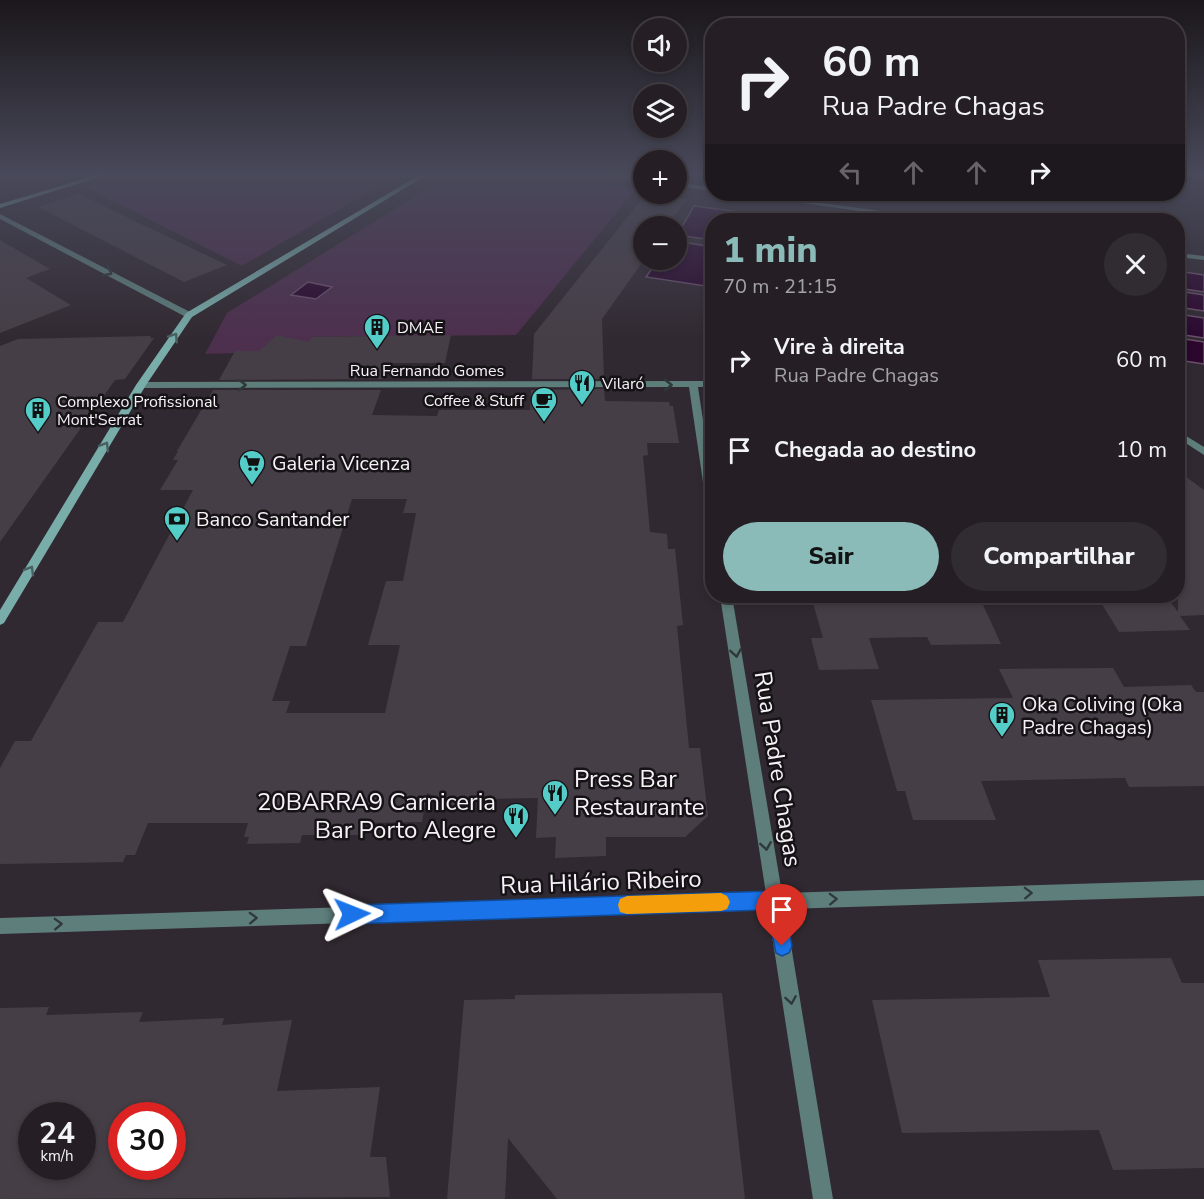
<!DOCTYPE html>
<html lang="pt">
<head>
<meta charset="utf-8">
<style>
	:root { --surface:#251f25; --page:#312c32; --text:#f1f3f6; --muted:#a3a2a7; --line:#423d42; --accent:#8bbbb9 }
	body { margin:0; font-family:"Nunito Sans",sans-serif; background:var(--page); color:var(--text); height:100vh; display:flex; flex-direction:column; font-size:22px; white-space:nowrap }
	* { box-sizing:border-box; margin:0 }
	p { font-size:20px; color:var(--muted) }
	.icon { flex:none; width:33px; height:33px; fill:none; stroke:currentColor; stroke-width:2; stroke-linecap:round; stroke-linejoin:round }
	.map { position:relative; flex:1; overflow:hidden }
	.details { position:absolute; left:705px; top:213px; width:480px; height:390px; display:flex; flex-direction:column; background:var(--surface); border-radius:24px; box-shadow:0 3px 9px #0003,0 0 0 2px var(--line) }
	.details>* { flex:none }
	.guide { position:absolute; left:705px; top:18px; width:480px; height:183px; border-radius:24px; box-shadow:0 3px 9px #0003,0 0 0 2px var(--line); background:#251f25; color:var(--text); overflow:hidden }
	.tools { position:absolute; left:633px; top:18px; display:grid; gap:12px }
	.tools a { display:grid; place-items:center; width:54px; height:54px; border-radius:50%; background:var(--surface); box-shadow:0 3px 9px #0003,0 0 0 2px var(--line); font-size:30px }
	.speed { position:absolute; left:18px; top:1102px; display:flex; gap:12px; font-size:30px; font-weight:700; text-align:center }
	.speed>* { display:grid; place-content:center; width:78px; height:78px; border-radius:50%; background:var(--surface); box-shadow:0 3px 9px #0003,0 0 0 2px var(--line); line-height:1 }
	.speed small { font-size:15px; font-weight:400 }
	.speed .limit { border:9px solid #d22; background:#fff; color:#111 }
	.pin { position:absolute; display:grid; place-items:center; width:51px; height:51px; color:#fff; margin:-62px -26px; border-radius:50% 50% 50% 0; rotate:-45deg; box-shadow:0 0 6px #0007 }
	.pin .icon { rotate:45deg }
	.me { position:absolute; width:66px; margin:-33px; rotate:88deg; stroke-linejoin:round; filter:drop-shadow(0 0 4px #0008) }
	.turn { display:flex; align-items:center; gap:21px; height:126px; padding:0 18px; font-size:27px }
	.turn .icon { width:78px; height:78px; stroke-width:2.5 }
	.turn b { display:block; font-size:42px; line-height:51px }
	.lanes { display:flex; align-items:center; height:57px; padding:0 18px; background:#0003; justify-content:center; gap:30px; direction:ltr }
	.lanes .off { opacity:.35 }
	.round { display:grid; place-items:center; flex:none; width:63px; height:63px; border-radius:32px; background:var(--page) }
	.summary { display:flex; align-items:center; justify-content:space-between; height:102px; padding:0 18px }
	h1 { font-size:36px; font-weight:800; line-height:45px; color:var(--accent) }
	.action { display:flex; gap:12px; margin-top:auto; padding:12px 18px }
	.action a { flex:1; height:69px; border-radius:36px; background:var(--accent); color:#111; font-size:24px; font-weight:800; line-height:69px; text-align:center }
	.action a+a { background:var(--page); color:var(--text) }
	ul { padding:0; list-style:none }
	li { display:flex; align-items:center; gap:18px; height:90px; padding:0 18px }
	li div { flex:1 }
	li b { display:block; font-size:22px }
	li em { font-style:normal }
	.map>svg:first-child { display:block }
	.green { fill:#4d2f4e }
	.water { fill:#2b072e; stroke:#684e6a; stroke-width:1.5 }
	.building { fill:#463e46; fill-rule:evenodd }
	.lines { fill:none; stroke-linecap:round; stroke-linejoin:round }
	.minor { fill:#5e7e7c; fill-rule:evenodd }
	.tertiary { fill:#5e7e7c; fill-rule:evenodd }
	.secondary { fill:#79adaa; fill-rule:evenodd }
	.oneway { stroke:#2f383a }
	.oneway2 { stroke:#486060 }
	.route { fill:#1a73e8; stroke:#114b97; stroke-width:1.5 }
	.slow { fill:#f59e0b }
	.labels { text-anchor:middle; stroke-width:5; stroke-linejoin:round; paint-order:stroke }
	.far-poi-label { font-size:16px; fill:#f7f2f7; stroke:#161316; text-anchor:start }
	.far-street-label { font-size:16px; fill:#f7f2f7; stroke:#161316 }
	.poi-label { font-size:20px; fill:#f7f2f7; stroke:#161316; text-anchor:start }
	.near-street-label { font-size:24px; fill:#f7f2f7; stroke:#161316 }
	.near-poi-label { font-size:24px; fill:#f7f2f7; stroke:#161316; text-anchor:start }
</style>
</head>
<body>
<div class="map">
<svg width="1204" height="1199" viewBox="0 0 1204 1199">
	<rect width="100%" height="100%" fill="#312931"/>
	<path class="green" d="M131,173H358L384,183L242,266L85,187Z
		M453,173H514L636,189L516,335L312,337L294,375L264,352L205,354L227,313Z"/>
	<path class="water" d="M694,206L799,220H712V240L677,235Z
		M677,241L712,247V287L646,277L658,260H676Z
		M1178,271L1204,275V292L1178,288Z
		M308,282L332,287L316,299L291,295Z
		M1178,291L1204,295V311L1178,307Z
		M1178,314L1204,318V338L1178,334Z
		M1178,338L1204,342V364L1178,360Z"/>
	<path class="building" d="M79,194L143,225L227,265L184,282L38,207Z
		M646,194L687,199L667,226H644V260L602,319L604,379H532L534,334Z
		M0,240L50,269L26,278L71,305L0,333Z
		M277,335L309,342L311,337L451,335L445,363H390L384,379L219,380L235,351H259Z
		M151,336L150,338H154L125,379L115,380L0,542V346L18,339Z
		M604,389L605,401L669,402L670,406H673L679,443H647L648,455L643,456L650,532L667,534L668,549H675L683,625L677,626L689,748H700L708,816L685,837H606V856L555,858L556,837L536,838L538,798L481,799L460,809L427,793L422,822L361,823L359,835H302L300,843L247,844L249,837H244L248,823H148L135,855H126L123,862L0,864V768L15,741H31L98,622H123L193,490H160L178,460H173L178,451H177L213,390H381L372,415L437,416L439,410H530L531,390ZM352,499H407L403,513H416L403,581H386L368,645H400L385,713H286L290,701H272L290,646H306Z
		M1178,471L1204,490V615L1180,616L1190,630L1119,632L1097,596H1166L1178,612Z
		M811,596H979L1001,644L931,645L927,637L869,638L879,669L819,670L811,638H823Z
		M1113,668L1124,687L1191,685L1196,692H1204V786L1129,787L1125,778L981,781L996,820H913L905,791H897L871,700L1013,698L999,669Z
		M1171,958L1182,983H1204V1168L1113,1170L1099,1130L902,1133L872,1000L1050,997L1038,960Z
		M722,993L745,1199H557L508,1138L505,1199H447L464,1000L515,999V995Z
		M49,1007L46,1015L143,1012L139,1022L224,1018L222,1025L292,1020L277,1091L380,1087L370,1157H386L390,1197L0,1199V1008ZM32,1116H82V1167H32ZM122,1116H172V1167H122Z"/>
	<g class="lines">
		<path class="minor" d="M0,214L192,313L193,315L186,317L0,219Z
			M712,381V387H698L712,479V513L707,509L689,387L141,388L136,385L141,382Z
			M1178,431L1204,447V455L1178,438Z
			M720,596H732L782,893L1204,880V896L785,909L833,1199H813L768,910L0,934V918L766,894Z"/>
		<path class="tertiary" d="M589,173H603L644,178V182Z
			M676,182L712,187V191L676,186Z
			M738,194H752L934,218L937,220H923Z
			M1178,253L1204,256V260L1178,257Z"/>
		<path class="secondary" d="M104,173H112L0,208V204Z
			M423,173H430L192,317L146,385L4,623L0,625V610L136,385L186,313Z"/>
	</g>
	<defs><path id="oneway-chevron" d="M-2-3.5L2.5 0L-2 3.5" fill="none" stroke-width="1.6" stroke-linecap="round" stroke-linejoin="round" transform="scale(1.5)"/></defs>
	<g class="oneway">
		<use href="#oneway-chevron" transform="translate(108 272) rotate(28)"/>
		<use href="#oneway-chevron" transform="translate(242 385)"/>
		<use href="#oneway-chevron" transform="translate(668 385)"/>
		<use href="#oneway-chevron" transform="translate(736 653) rotate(81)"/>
		<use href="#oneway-chevron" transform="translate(766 846) rotate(81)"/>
		<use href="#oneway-chevron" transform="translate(1028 893) rotate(-2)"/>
		<use href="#oneway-chevron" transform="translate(833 899) rotate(-2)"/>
		<use href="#oneway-chevron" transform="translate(253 918) rotate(-2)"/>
		<use href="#oneway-chevron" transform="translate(58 924) rotate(-2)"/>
		<use href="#oneway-chevron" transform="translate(791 1000) rotate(81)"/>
	</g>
	<g class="oneway2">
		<use href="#oneway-chevron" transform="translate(174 337) rotate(-56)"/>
		<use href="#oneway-chevron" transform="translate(105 446) rotate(-59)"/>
		<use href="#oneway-chevron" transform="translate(30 570) rotate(-59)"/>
	</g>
	<linearGradient id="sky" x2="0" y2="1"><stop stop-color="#1b171b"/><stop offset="0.51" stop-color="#48495a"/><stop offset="1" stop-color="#48495a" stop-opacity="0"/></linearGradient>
	<rect width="1204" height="341" fill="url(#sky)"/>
	<path class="route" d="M775,891L782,894L784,900L792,946L789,953L782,956L776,953L767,910L352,924L346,921L343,914L346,908L352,905Z"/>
	<path class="slow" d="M721,893L727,896L730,902L727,909L721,911L627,914L620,912L618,905L620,899L627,896Z"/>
	<defs>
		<g id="building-pin" transform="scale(1.35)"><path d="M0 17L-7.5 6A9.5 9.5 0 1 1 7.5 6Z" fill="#54cdc8" stroke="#161316"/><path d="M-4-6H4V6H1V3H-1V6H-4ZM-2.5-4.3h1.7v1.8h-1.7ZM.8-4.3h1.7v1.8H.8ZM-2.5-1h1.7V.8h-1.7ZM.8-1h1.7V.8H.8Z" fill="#111"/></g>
		<g id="restaurant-pin" transform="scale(1.35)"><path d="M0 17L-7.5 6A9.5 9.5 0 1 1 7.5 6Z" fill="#54cdc8" stroke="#161316"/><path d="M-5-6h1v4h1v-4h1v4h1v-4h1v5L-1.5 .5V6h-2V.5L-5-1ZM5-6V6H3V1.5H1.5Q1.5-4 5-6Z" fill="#111"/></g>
		<g id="cafe-pin" transform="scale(1.35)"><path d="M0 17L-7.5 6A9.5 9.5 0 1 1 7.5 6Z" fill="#54cdc8" stroke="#161316"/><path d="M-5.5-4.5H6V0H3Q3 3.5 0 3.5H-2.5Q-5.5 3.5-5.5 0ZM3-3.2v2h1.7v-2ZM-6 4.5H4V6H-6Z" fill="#111"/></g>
		<g id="supermarket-pin" transform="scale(1.35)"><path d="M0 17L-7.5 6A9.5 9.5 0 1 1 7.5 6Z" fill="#54cdc8" stroke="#161316"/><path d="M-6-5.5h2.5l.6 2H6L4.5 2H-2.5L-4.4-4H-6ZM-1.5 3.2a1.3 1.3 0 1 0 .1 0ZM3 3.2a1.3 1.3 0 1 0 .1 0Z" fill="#111"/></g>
		<g id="bank-pin" transform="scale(1.35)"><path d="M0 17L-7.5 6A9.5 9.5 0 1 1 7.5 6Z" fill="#54cdc8" stroke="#161316"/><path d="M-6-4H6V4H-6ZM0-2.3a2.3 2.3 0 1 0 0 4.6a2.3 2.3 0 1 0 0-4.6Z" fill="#111"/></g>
	</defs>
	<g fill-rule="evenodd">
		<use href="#building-pin" x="377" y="327"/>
		<use href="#restaurant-pin" x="582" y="383"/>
		<use href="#cafe-pin" x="544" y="400"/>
		<use href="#building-pin" x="38" y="410"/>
		<use href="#supermarket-pin" x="252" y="463"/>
		<use href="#bank-pin" x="177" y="519"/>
		<use href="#building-pin" x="1002" y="715"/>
		<use href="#restaurant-pin" x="555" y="793"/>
		<use href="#restaurant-pin" x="516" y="816"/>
	</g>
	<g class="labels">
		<g class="far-poi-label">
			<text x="397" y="333">DMAE</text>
			<text x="602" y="389">Vilaró</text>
			<text x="524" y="406" text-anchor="end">Coffee &amp; Stuff</text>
			<text x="57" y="407">Complexo Profissional<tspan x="57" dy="18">Mont'Serrat</tspan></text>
		</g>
		<g class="far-street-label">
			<text x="427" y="376">Rua Fernando Gomes</text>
		</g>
		<g class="poi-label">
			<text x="272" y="470">Galeria Vicenza</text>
			<text x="196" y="526">Banco Santander</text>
			<text x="1022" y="711">Oka Coliving (Oka<tspan x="1022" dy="23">Padre Chagas)</tspan></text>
		</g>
		<g class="near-street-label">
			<text transform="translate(778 769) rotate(81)" y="8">Rua Padre Chagas</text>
			<text transform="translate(601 882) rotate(-2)" y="8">Rua Hilário Ribeiro</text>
		</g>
		<g class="near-poi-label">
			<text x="574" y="787">Press Bar<tspan x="574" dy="28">Restaurante</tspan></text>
			<text x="496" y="810" text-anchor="end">20BARRA9 Carniceria<tspan x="496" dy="28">Bar Porto Alegre</tspan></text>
		</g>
	</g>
</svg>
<div class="tools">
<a><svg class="icon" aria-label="sound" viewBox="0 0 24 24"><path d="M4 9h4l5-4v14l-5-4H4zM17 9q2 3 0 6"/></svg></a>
<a><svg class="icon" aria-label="layers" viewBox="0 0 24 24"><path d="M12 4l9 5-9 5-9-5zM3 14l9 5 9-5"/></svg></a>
<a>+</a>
<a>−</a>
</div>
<div class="speed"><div>24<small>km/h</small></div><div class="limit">30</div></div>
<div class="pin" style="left:782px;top:946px;background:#d93025"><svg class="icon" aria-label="arrive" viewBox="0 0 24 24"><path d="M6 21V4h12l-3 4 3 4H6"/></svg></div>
<svg class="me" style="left:352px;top:914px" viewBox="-20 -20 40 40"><path d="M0-17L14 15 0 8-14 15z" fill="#1a73e8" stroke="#fff" stroke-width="4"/></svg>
<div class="guide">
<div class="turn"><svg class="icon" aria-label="right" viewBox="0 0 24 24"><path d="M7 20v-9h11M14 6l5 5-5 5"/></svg><div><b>60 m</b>Rua Padre Chagas</div></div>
<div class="lanes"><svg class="icon off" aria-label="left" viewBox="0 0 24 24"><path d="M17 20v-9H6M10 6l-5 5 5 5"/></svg><svg class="icon off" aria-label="ahead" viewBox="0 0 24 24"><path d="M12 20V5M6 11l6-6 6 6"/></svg><svg class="icon off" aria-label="ahead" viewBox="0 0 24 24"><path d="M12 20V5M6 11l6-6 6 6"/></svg><svg class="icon" aria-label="right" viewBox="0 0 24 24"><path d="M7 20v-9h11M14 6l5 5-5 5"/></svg></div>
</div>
<section class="details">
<div class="summary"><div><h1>1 min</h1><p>70 m · 21:15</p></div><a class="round"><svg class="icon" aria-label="close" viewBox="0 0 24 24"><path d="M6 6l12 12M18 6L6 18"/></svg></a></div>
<ul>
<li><svg class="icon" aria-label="right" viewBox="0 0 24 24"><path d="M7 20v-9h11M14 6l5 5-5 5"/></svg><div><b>Vire à direita</b><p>Rua Padre Chagas</p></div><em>60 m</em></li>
<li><svg class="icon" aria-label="arrive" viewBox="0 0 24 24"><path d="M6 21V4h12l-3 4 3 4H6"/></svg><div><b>Chegada ao destino</b></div><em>10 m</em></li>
</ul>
<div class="action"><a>Sair</a><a>Compartilhar</a></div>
</section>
</div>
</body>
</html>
